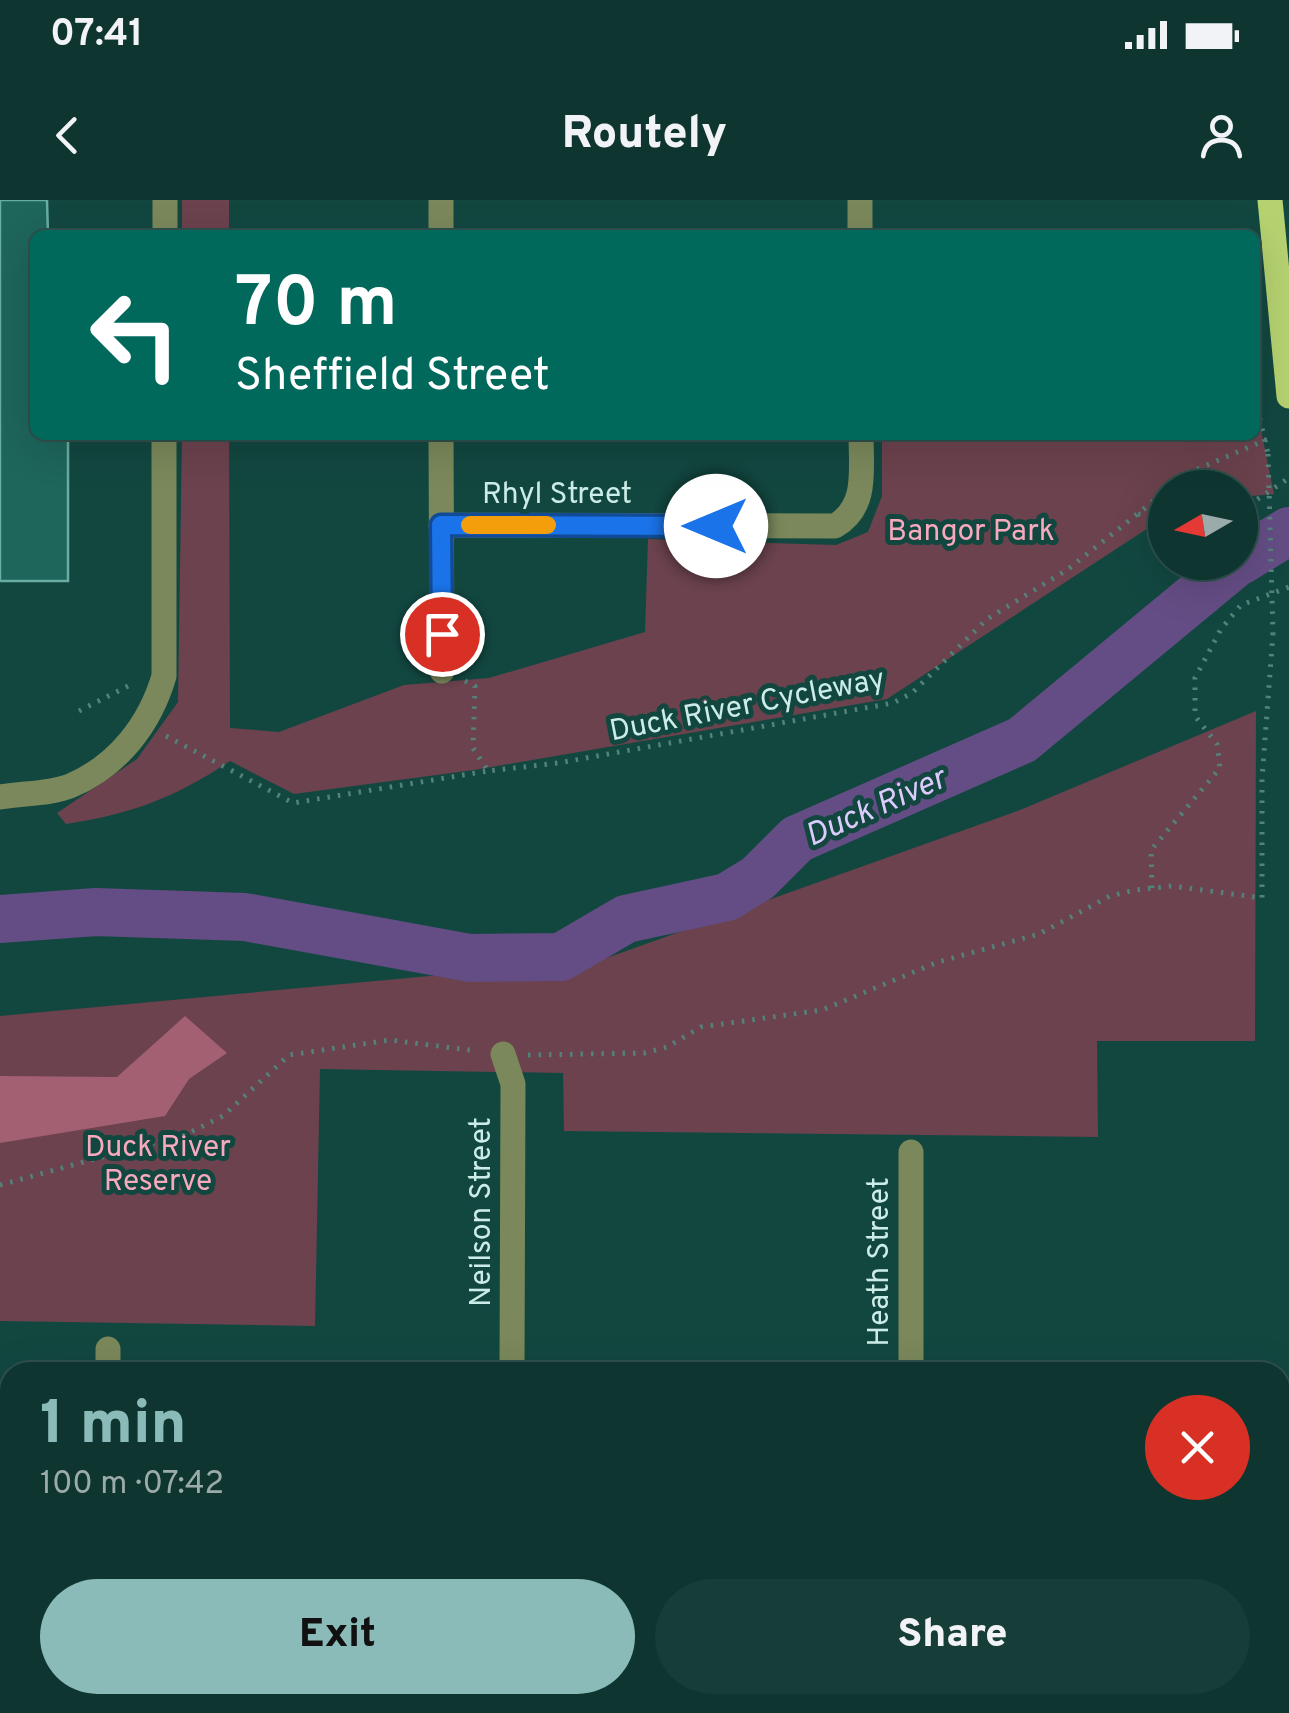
<!DOCTYPE html>
<html lang="en">
<head>
<meta charset="utf-8">
<style>
	:root { --surface:#0e3530; --page:#173d38; --text:#f1f3f6; --muted:#9babab; --line:#2e504c; --accent:#8bbbb9 }
	body { margin:0; font-family:Overpass,sans-serif; background:var(--page); color:var(--text); height:100vh; display:flex; flex-direction:column; font-size:38px; white-space:nowrap }
	* { box-sizing:border-box; margin:0 }
	p { font-size:32px; color:var(--muted) }
	.icon { flex:none; width:55px; height:55px; fill:none; stroke:currentColor; stroke-width:2; stroke-linecap:round; stroke-linejoin:round }
	.map { position:relative; flex:1; overflow:hidden }
	.drawer { position:absolute; left:0px; top:1162px; width:1290px; height:352px; display:flex; flex-direction:column; background:var(--surface); border-radius:30px 30px 0 0; box-shadow:0 10px 40px #0002,0 0 0 2px var(--line) }
	.drawer>* { flex:none }
	.top-card { position:absolute; left:30px; top:30px; width:1230px; height:210px; border-radius:15px; box-shadow:0 10px 40px #0002,0 0 0 2px var(--line); background:#00695c; color:#fff; overflow:hidden }
	.needle { width:65px; rotate:261deg }
	.fabs { position:absolute; left:1148px; top:270px; display:grid; gap:20px }
	.fabs a { display:grid; place-items:center; width:110px; height:110px; border-radius:50%; background:var(--surface); box-shadow:0 10px 40px #0002,0 0 0 2px var(--line); font-size:50px }
	.pin { position:absolute; display:grid; place-items:center; width:85px; height:85px; color:#fff; margin:-42px; border:5px solid #fff; border-radius:50%; box-shadow:0 2px 10px #0007 }
	.me { position:absolute; width:110px; margin:-55px; rotate:270deg; stroke-linejoin:round; filter:drop-shadow(0 0 8px #0008) }
	.turn { display:flex; align-items:center; gap:35px; height:210px; padding:0 40px; font-size:45px }
	.turn .icon { width:130px; height:130px; stroke-width:2.5 }
	.turn b { display:block; font-size:70px; line-height:85px }
	.round { display:grid; place-items:center; flex:none; width:105px; height:105px; border-radius:52px; background:var(--page) }
	.head { display:flex; align-items:center; justify-content:space-between; height:170px; padding:0 40px }
	h1 { font-size:60px; font-weight:800; line-height:75px; color:var(--accent) }
	.cta { display:flex; gap:20px; margin-top:auto; padding:20px 40px }
	.cta a { flex:1; height:115px; border-radius:60px; background:var(--accent); color:#111; font-size:40px; font-weight:800; line-height:115px; text-align:center }
	.cta a+a { background:var(--page); color:var(--text) }
	.status { display:flex; justify-content:space-between; align-items:center; height:70px; padding:0 50px; background:var(--surface); direction:ltr }
	.status svg { height:28px; fill:currentColor }
	header { display:flex; justify-content:space-between; align-items:center; height:130px; padding:0 40px; background:var(--surface); font-size:45px; font-weight:800 }
	.map>svg:first-child { display:block }
	.green { fill:#6b424d }
	.forest { fill:#a36073 }
	.lines { fill:none; stroke-linecap:round; stroke-linejoin:round }
	.river { stroke:#644d84; stroke-width:48 }
	.building { fill:#1e655b; stroke:#69aca1; stroke-width:2.5 }
	.path { stroke:#54827b; stroke-width:5; stroke-dasharray:2.5 8; stroke-linecap:butt }
	.minor { stroke:#7a885b; stroke-width:25 }
	.major { stroke:#b5d170; stroke-width:25 }
	.path-bridge { stroke:#54827b; stroke-width:5; stroke-dasharray:2.5 8; stroke-linecap:butt }
	.route-casing { stroke:#114b97; stroke-width:25 }
	.route { stroke:#1a73e8; stroke-width:18 }
	.slow { stroke:#f59e0b; stroke-width:18 }
	.labels { text-anchor:middle; stroke-width:10; stroke-linejoin:round; paint-order:stroke }
	.street-label { font-size:30px; fill:#ccede7; stroke:#124740 }
	.park-label { font-size:30px; fill:#f8a9bd; stroke:#124740 }
	.water-label { font-size:32px; font-style:italic; fill:#decbfe; stroke:#124740 }
</style>
</head>
<body>
<div class="status"><b>07:41</b><svg viewBox="0 0 49 12"><path d="M0 12V9h3v3zM5 12V6h3v6zM10 12V3h3v9zM15 12V0h3v12zM26 1h20v11H26zM47 4h2v5h-2z"/></svg></div>
<header><svg class="icon" aria-label="back" viewBox="0 0 24 24"><path d="M15 5l-7 7 7 7"/></svg>Routely<svg class="icon" aria-label="person" viewBox="0 0 24 24"><circle cx="12" cy="8" r="4"/><path d="M4 21q1-7 8-7t8 7"/></svg></header>
<div class="map">
<svg width="1289" height="1513" viewBox="0 0 1289 1513">
	<rect width="100%" height="100%" fill="#124740"/>
	<path class="green" d="M182,0H229V35H182Z
		M1255,200L1274,294L1240,297V288H1165V317L887,499L474,570L294,594L230,561C175,598 131,614 66,624L57,613L137,559L178,502L182,235H229L230,528L279,532L404,485L489,478L645,432L648,339L836,345L868,332L882,296V235H1255Z
		M1256,511L1255,841H1097L1098,937L564,931L563,873L320,869L315,1126L0,1121V816L601,760L1020,610Z"/>
	<path class="forest" d="M185,816L227,853L189,879L165,916L0,943V876L117,877Z"/>
	<g class="lines">
		<path class="river" d="M1240,361L1289,331
			M0,719L96,712L245,717L470,758L561,757L626,719L727,697L758,678L797,639L1022,540L1237,362"/>
	</g>
	<path class="building" d="M0,0H47L48,35H35V235H68V381H0Z"/>
	<g class="lines">
		<path class="path" d="M1255,198L1268,254
			M1172,288L1193,271L1268,239
			M1240,311L1289,278
			M1138,314L1165,318
			M465,481L475,486L473,548L488,571L558,563L893,503L912,493L987,419L1067,370L1165,292
			M79,511L134,483
			M166,536L293,603L488,571
			M1152,688L1151,650L1220,568L1217,544L1195,516V478L1221,429L1241,405L1289,387
			M528,855L644,853L667,847L701,827L822,810L938,762L1039,734L1110,696L1135,690L1172,686L1262,698V579L1273,433
			M0,985L189,933L223,916L289,855L390,840L477,851"/>
		<path class="minor" d="M441,0V35
			M860,0V35
			M165,35V0
			M441,235L442,471
			M441,325L835,326C868,307 861,270 861,235
			M0,597C22,593 50,594 70,586C118,566 150,524 164,476V235
			M503,854L513,884L512,1172
			M911,952V1172
			M108,1172V1149
			M911,1505V1513
			M104,1513L105,1505
			M511,1513V1505"/>
		<path class="major" d="M1270,0L1289,196"/>
		<path class="path-bridge" d="M1268,254L1273,433"/>
	</g>
	<g class="lines">
		<g class="route-casing">
			<path id="route" d="M442,434L441,325L716,326"/>
		</g>
		<use href="#route" class="route"/>
		<path class="slow" d="M470,325H547"/>
	</g>
	<g class="labels">
		<g class="street-label">
			<text x="557" y="303">Rhyl Street</text>
			<text transform="translate(747 504) rotate(-11)" y="10">Duck River Cycleway</text>
			<text transform="translate(480 1012) rotate(-90)" y="10">Neilson Street</text>
			<text transform="translate(878 1062) rotate(-90)" y="10">Heath Street</text>
		</g>
		<g class="park-label">
			<text x="971" y="340">Bangor Park</text>
			<text x="158" y="956">Duck River<tspan x="158" dy="34">Reserve</tspan></text>
		</g>
		<g class="water-label">
			<text transform="translate(875 606) rotate(-24)" y="11">Duck River</text>
		</g>
	</g>
</svg>
<div class="fabs">
<a><svg class="needle" viewBox="-14 -14 28 28"><path d="M0-13l5 13h-10z" fill="#e53935"/><path d="M0 13l5-13h-10z" fill="#9babab"/></svg></a>
</div>
<div class="pin" style="left:442px;top:434px;background:#d93025"><svg class="icon" aria-label="arrive" viewBox="0 0 24 24"><path d="M6 21V4h12l-3 4 3 4H6"/></svg></div>
<svg class="me" style="left:716px;top:326px" viewBox="-20 -20 40 40"><circle r="19" fill="#fff"/><path d="M0-13L10 11 0 6-10 11z" fill="#1a73e8"/></svg>
<div class="top-card">
<div class="turn"><svg class="icon" aria-label="left" viewBox="0 0 24 24"><path d="M17 20v-9H6M10 6l-5 5 5 5"/></svg><div><b>70 m</b>Sheffield Street</div></div>
</div>
<section class="drawer">
<div class="head"><div><h1>1 min</h1><p>100 m · 07:42</p></div><a class="round" style="background:#d93025;color:#fff"><svg class="icon" aria-label="close" viewBox="0 0 24 24"><path d="M6 6l12 12M18 6L6 18"/></svg></a></div>
<div class="cta"><a>Exit</a><a>Share</a></div>
</section>
</div>
</body>
</html>
